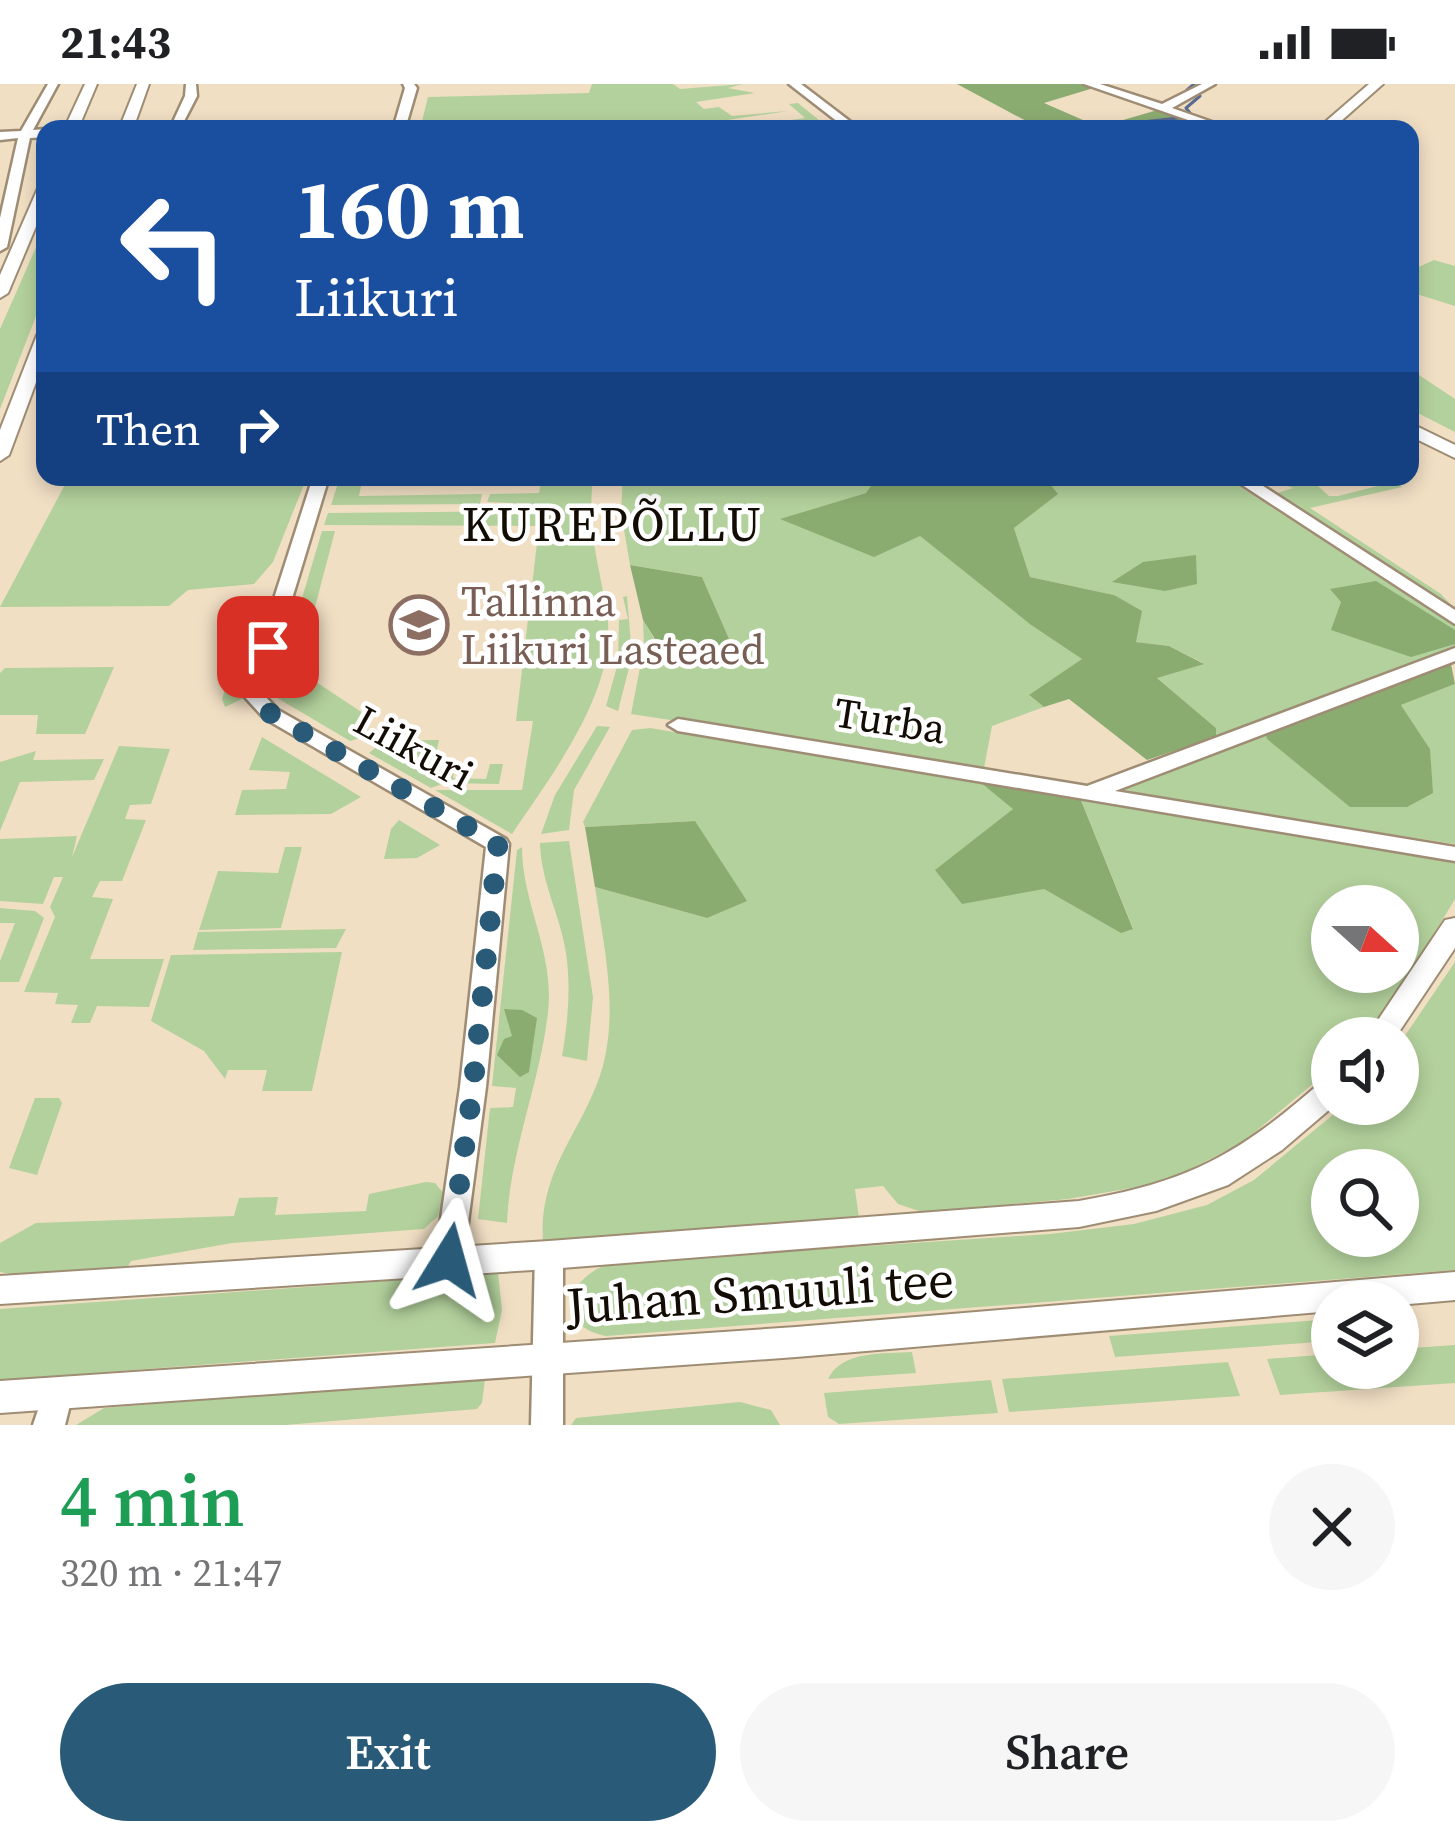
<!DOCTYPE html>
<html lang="en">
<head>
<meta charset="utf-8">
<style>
	:root { --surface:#fff; --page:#f6f6f6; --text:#202124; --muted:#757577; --accent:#295b78 }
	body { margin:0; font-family:"Source Serif 4",serif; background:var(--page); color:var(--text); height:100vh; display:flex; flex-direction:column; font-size:45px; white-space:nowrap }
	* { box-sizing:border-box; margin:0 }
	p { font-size:39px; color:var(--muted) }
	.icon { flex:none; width:66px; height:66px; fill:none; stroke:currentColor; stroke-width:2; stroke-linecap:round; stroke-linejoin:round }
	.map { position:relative; height:1341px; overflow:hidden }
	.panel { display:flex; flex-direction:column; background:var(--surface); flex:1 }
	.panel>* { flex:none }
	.guide { position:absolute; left:36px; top:36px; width:1383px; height:366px; border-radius:24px; box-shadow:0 6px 18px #0003; background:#1a4fa0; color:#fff; overflow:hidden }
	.needle { width:78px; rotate:111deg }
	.controls { position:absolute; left:1311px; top:801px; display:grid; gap:24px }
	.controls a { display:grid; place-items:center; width:108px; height:108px; border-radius:50%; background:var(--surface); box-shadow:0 6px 18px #0003; font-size:60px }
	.pin { position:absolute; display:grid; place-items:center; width:102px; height:102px; color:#fff; margin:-51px; border-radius:24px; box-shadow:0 6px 18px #0006 }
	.me { position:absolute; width:132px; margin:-66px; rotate:8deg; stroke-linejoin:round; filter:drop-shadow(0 0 9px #0008) }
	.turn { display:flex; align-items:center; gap:42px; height:252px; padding:0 60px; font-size:54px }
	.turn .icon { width:156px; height:156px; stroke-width:2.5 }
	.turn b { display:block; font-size:84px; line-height:102px }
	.then { display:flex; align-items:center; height:114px; padding:0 60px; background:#0003; gap:24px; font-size:45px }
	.round { display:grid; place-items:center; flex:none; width:126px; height:126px; border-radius:63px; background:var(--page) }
	.headline { display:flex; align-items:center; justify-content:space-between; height:204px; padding:0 60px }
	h1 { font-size:72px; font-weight:600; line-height:90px; color:#1e9e55 }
	.cta { display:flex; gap:24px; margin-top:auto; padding:24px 60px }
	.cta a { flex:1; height:138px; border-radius:72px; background:var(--accent); color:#fff; font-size:48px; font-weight:600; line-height:138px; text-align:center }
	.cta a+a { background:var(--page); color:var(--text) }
	.status { display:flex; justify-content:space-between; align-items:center; height:84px; padding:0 60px; background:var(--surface); direction:ltr }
	.status svg { height:33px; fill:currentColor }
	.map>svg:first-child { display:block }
	.green { fill:#b3d19c; fill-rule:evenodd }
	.forest { fill:#8bac71 }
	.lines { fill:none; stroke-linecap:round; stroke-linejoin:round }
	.stream { stroke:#596b90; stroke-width:3 }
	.minor-casing { stroke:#9e8d74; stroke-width:5 }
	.major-casing { stroke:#9e8d74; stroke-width:4 }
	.minor { fill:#fff; fill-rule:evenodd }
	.major { fill:#fff; fill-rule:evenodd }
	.minor-bridge-casing { stroke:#9e8d74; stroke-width:15; stroke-linecap:butt }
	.minor-bridge { stroke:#fff; stroke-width:12 }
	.route { stroke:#295b78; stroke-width:21; stroke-dasharray:0 37.8 }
	.labels { text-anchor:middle; stroke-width:9; stroke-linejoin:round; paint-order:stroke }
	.education-label { font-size:42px; fill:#785e54; stroke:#fff; text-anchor:start }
	.street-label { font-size:42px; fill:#120c04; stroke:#fff }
	.quarter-label { font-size:48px; letter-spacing:3px; fill:#120c04; stroke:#fff }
	.near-street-label { font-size:51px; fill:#120c04; stroke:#fff }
</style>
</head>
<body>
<div class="status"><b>21:43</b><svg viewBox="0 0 49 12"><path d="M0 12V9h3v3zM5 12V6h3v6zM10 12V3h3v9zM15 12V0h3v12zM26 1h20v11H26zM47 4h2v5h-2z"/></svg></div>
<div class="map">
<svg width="1455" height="1341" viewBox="0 0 1455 1341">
	<rect width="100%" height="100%" fill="#f1dfc4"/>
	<path class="green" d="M592,0H673L680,5L743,0L728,4L755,9L696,18L704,25L719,23L732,32L788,27L721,37L729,45L805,34L789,20L798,19L820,37L763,45H420L428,13L589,9Z
		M45,143V209L0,325V245Z
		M1434,176L1455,182V222L1410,208V187Z
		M1410,285L1455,315V348L1410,325Z
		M69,393H307L273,478L254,500L188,506L169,522L0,523Z
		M340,393H363L359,412L482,410L480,420L331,421Z
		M542,393H593C587,452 599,476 607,531C619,605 550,693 512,750L435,706H522L533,637H516L539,442L324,441L328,429L529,427L531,420L487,418L490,410L539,409Z
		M623,393H877L866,409L782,435L919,451L1031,541L1084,576L1030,612L1044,623L992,642L984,684L631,630L644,563L643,536L655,556L650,575L655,579L737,573L702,493L630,481L621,428Z
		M1043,393H1225L1455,542V564L1216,653V644L1156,593L1203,579L1169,562L1135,558L1114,511L1030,493L1014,444L1057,410Z
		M1250,393H1308L1329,412H1338L1394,398L1402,403L1310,424L1441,510L1455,525L1277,409L1293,404C1278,397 1263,402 1250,393Z
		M322,447H335L299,584L280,588Z
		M627,512L632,572L618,627L606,622L618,579L619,536L628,535L623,513Z
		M254,520L267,529L241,608L244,614L225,623L222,615Z
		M114,583L85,650H36L38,631H0V589L5,584Z
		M301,588L372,635L363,653L350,657L274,612L279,592Z
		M1455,600V760L1197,721L1126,706L1128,698L1265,648L1430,665L1401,621Z
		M597,642L610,643L574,706L569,746L541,750L555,711Z
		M650,644L980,698L1014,724L998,739L1044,805L1121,848L1133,844L1080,714L1447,773L1455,778V815L1390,922L1362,954H1332V984L1243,1058L1166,1098L1068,1115L922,1128L898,1120L883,1102L855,1105L859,1134L543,1157C538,1078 593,1039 606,968C616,913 603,857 595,803L707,834L695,737L585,743L583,738L632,646ZM1332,822H1398V888H1332Z
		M413,648L412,656H439L434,680L455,681L453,694L486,695L490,680H503L499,700L445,699L431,704L369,669L390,652Z
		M262,653L361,713L331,730L235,731L242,706L286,705L290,688L249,686Z
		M119,662L170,665L151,720L130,721L125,735L146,736L122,797H100L92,813L113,815L90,875H164L149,923L97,922L90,939H71L78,921L55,920L58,909L24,908L55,833L50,823L63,793H54L43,820L0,817V755L77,752L72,773Z
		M36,667L33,676L104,675L94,696L20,698L0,747V678Z
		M399,736L440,761L417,774L384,775L391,745Z
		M569,757L593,913L587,977L562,972C568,938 571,903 566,869C560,830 541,799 540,759Z
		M285,763H302L281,844L199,846L218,787L278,789Z
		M522,763C522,820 555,869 548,928C540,999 510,1067 507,1139L478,1135L490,1024L513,1023L516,1004L492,1002L517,766Z
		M0,824L35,827L44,834L19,898H0V877L15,839H0Z
		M346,845L336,864L193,866L198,848Z
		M342,868L312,1007H262L267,986H228L225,995L204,967L151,937L171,871Z
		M1455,878V1186L606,1252C551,1241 567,1193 611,1179L1050,1150L1134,1140L1207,1121L1254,1096L1346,1020H1398V962ZM1332,1086H1398V1152H1332Z
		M35,1014H59L62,1019L37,1091L9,1084Z
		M426,1098L435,1099L444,1110L438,1132L424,1145L232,1159L131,1177L127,1184L33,1194L0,1188V1159L36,1139L234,1132L239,1114L278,1113L275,1131L366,1127L369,1110Z
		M498,1189L502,1226L495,1259L0,1296V1225Z
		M1332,1235V1257L1115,1273L1109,1252Z
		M1455,1261V1299L1280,1311L1267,1275L1332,1270V1284H1398V1265Z
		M912,1268L916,1289L828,1295C842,1266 884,1270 912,1268Z
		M1228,1278L1240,1312L1009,1328L1002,1295Z
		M476,1294L485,1295L482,1319L477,1325L285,1341H76L104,1324Z
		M991,1296L998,1329L839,1340L828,1333L824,1309Z
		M740,1318L771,1326L780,1341H571L576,1334Z"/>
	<path class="forest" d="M957,0H1089L1097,3L1044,19L1099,43L1161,25L1214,41L1041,45Z
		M877,393H1044L1058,410L1014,444L1030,493L1114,511L1142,527L1136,558L1169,562L1204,580L1157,594L1216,644V653L1147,676L1069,615L1044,623L1029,611L1082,575L1031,541L920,452L874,473L780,435L866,409Z
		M1196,471L1197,500L1165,507L1112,498L1143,478Z
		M630,481L702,493L737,573L655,579L649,575L655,555L643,536Z
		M1376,497L1455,546V560L1411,573L1331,546L1341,518L1330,505Z
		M1451,580L1455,600L1401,621L1430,665L1433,709L1407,723H1350L1267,655L1265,648Z
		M980,698L1080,714L1133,845L1121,849L1044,805L962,820L935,786L1013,725Z
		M695,737L747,817L707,834L595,803L585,743Z
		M504,925L522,926L537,934L529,988L520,993L497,971L504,955L512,952Z"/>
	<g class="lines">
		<path class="stream" d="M1187,6L1194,0
			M1190,29L1186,24L1200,12
			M1146,45L1142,38L1178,34"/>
		<g class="minor-casing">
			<path id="minor" d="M48,0H58L33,46L45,45V53L30,54L7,163L0,167V134L18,54L0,56V48L21,47Z
				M186,0H196L197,12L180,45H147L152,41L172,40L185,12Z
				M403,0H414L417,4L405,45H393L405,4Z
				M789,0H801L860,45H847Z
				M1084,0H1100L1162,20L1202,0H1215L1172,24L1232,45H1214Z
				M313,393H329L263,610L278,626L506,755L509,760L486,1003L463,1176L459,1184L449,1188L439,1184L435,1176L460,1003L486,763L264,634L243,611Z
				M1230,393H1249L1455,526V540Z
				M1455,564V577L1115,707L1455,763V777L678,647L668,641L678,635L1087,702Z
				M549,1159L559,1163L563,1171V1341H531L535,1171L539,1163Z
				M58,1295L69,1299L73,1309L65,1341H33L47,1299Z"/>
		</g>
		<g class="major-casing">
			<path id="major" d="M85,0H97L78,45H64Z
				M137,0H149L133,45H119Z
				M1369,0H1383L1332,45H1317Z
				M45,100V121L8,209L0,214V191L38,104Z
				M45,246V274L9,371L0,377V346L37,251Z
				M1410,339L1455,361V374L1410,352Z
				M1455,834V864L1395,954H1366L1445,836Z
				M1332,995V1020H1336L1282,1066L1228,1101L1156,1127L1079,1143L549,1185L0,1220V1192L549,1157L1079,1117C1189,1098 1238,1071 1321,998Z
				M1455,1188V1216L1398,1221L1332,1218V1227L796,1273L0,1329V1297L796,1243Z"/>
		</g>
		<use href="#minor" class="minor"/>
		<use href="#major" class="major"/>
		<g class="minor-bridge-casing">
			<path id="minor-bridge" d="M124,45L152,44"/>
		</g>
		<use href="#minor-bridge" class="minor-bridge"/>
	</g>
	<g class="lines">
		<path class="route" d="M268,563L253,611L271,630L498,760L473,1003L449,1176"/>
	</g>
	<defs>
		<g id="school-ring" transform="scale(3)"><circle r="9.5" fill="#fff" stroke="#8d6e63" stroke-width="1.5"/><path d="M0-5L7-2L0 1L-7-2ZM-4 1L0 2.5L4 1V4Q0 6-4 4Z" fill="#8d6e63"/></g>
	</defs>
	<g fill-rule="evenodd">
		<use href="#school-ring" x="419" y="541"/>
	</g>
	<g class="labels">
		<g class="education-label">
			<text x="461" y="532">Tallinna<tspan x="461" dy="48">Liikuri Lasteaed</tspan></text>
		</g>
		<g class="street-label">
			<text transform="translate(890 636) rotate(9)" y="15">Turba</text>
			<text transform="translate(414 663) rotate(29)" y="15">Liikuri</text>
		</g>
		<g class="quarter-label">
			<text x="613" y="457">KUREPÕLLU</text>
		</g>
		<g class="near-street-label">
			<text transform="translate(760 1208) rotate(-4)" y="18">Juhan Smuuli tee</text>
		</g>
	</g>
</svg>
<div class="controls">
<a><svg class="needle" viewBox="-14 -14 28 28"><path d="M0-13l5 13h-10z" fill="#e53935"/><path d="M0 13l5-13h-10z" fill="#757577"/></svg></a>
<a><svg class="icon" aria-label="sound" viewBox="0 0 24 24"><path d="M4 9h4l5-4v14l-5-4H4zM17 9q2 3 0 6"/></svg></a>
<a><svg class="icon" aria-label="search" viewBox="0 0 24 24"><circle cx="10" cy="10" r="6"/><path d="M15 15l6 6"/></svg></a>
<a><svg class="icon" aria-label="layers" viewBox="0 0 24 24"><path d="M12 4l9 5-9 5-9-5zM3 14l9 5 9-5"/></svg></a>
</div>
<div class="pin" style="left:268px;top:563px;background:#d93025"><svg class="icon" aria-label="arrive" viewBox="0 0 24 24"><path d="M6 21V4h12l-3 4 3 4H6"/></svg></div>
<svg class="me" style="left:449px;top:1176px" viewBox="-20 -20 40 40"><path d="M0-17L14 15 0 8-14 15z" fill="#295b78" stroke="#fff" stroke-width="4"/></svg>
<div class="guide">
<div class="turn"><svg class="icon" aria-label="left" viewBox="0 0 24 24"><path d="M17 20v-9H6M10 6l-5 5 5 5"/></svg><div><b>160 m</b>Liikuri</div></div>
<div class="then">Then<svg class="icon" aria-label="right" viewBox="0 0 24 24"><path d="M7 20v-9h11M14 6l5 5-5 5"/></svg></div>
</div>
</div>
<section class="panel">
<div class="headline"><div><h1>4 min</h1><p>320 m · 21:47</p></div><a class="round"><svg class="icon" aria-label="close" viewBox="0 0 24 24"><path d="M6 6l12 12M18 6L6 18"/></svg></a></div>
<div class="cta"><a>Exit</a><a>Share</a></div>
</section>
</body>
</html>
